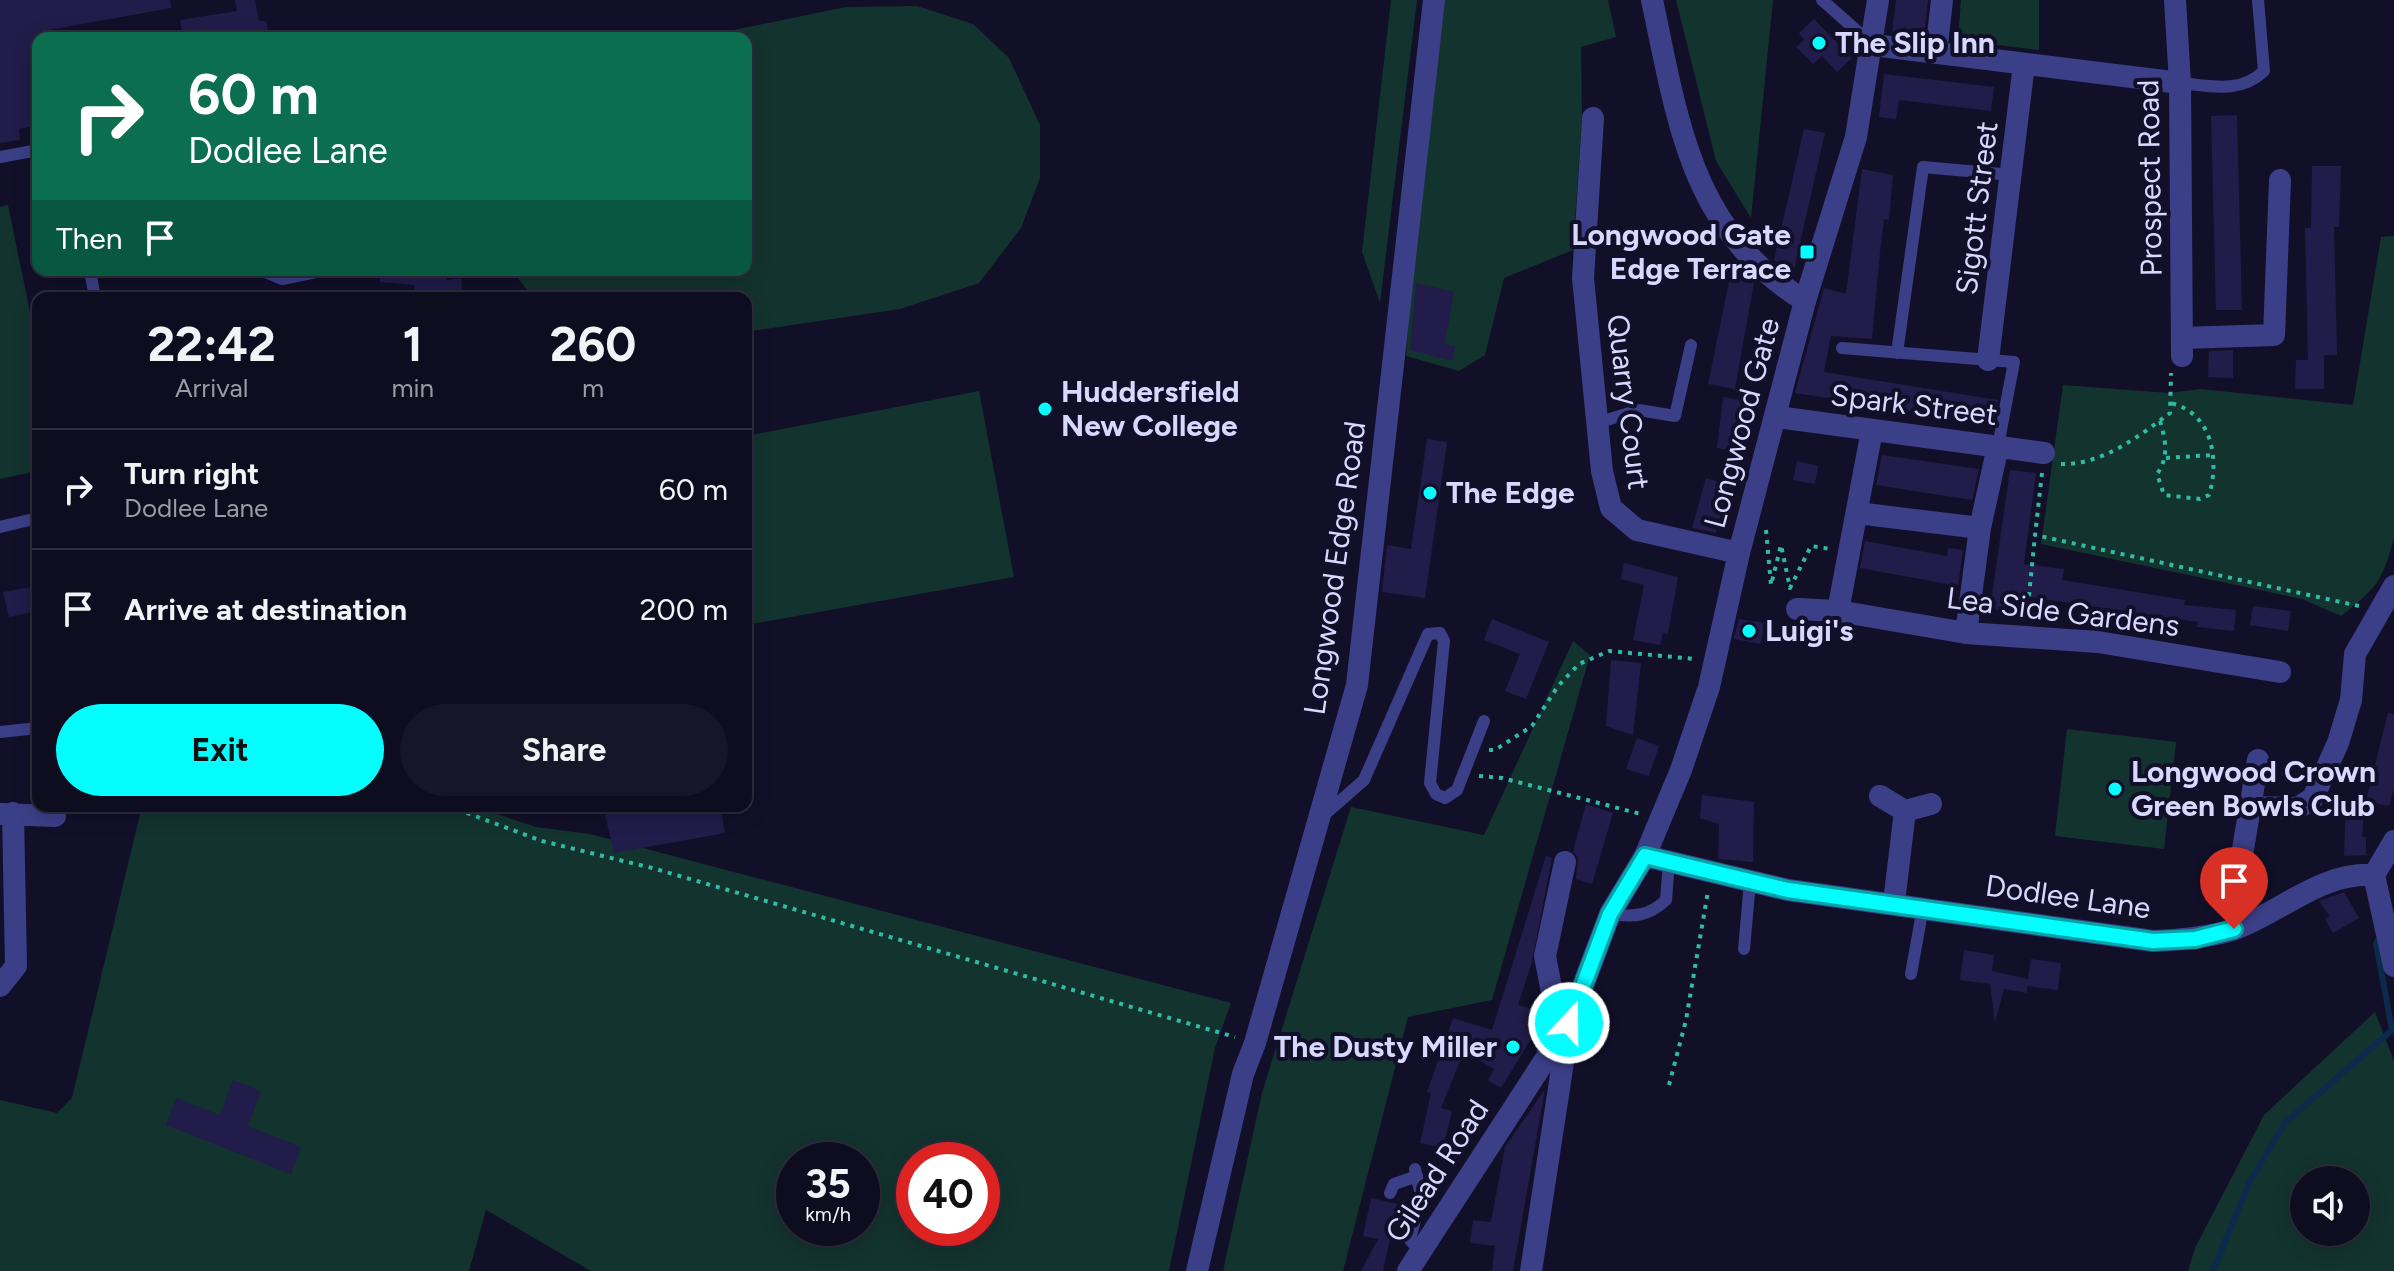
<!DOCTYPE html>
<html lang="en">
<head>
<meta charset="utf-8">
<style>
	:root { --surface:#0e0c1f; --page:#171528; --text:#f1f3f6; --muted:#9b9ba4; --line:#2e2c3d; --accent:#04feff }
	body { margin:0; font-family:Figtree,sans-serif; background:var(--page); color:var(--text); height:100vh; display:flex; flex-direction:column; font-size:30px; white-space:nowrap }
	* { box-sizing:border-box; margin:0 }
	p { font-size:26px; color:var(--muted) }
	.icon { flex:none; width:44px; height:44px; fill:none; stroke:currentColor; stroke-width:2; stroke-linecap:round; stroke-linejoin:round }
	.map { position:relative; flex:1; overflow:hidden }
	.drawer { position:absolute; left:32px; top:292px; width:720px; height:520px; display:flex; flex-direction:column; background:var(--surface); border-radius:16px; box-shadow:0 4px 20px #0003,0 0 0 2px var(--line) }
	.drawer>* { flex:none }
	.hud { position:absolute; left:32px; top:32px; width:720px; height:244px; border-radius:16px; box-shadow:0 4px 20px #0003,0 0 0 2px var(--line); background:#0b6e4f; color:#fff; overflow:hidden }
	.controls { position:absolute; left:2290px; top:1166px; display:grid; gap:16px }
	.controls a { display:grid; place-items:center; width:80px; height:80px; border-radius:50%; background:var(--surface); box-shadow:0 4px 20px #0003,0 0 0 2px var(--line); font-size:40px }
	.speed { position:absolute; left:776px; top:1142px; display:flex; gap:16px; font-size:40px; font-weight:700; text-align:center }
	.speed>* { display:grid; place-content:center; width:104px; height:104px; border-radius:50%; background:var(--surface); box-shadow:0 4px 20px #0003,0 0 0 2px var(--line); line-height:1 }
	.speed small { font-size:20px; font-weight:400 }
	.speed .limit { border:12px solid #d22; background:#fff; color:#111 }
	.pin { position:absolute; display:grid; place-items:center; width:68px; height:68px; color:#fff; margin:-82px -34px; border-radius:50% 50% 50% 0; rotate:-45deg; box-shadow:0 0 8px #0007 }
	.pin .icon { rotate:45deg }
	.me { position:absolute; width:88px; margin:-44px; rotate:21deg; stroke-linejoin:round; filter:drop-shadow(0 0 6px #0008) }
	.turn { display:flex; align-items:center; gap:28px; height:168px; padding:0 24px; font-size:36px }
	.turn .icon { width:104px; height:104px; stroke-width:2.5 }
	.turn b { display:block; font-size:56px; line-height:68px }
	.then { display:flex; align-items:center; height:76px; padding:0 24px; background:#0003; gap:16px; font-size:30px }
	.eta { display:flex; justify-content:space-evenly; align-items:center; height:136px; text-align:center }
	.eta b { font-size:48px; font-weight:700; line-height:56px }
	.primary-button { display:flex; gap:16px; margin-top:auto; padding:16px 24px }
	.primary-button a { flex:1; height:92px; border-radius:48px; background:var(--accent); color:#111; font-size:32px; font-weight:700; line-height:92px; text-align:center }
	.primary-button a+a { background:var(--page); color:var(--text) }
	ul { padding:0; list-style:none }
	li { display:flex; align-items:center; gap:24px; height:120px; padding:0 24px; border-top:2px solid var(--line) }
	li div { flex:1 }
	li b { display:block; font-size:30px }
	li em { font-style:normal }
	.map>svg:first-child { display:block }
	.green { fill:#13332f; fill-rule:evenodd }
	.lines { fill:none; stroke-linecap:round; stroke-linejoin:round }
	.stream { stroke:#0c2a4b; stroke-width:6 }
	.building { fill:#211c4a }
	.path { stroke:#2fbca5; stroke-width:4; stroke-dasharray:4 6; stroke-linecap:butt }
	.service { stroke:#3b3f88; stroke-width:12 }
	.minor { stroke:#3b3f88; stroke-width:22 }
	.tertiary { stroke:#3b3f88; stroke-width:22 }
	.route-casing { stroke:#03a5a6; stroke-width:20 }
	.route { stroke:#04feff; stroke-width:14 }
	.poi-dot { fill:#04feff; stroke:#121029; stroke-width:3 }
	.labels { text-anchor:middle; stroke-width:8; stroke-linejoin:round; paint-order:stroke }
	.poi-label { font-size:30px; font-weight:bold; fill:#d8d8ff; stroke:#121029; text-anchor:start }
	.street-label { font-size:30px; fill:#d8d8ff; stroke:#121029 }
</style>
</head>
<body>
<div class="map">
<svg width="2394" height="1271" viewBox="0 0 2394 1271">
	<rect width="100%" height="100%" fill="#121029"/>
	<path class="green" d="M1391,0H1417L1380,303L1362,252Z
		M1445,0H1608L1616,37L1581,47L1582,116L1573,250L1504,278L1485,355L1459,371L1406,356L1413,259Z
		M1676,0H1773L1751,218L1716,161Z
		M1961,0H2039V50L1958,40Z
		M917,6L973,24L1009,58L1040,125V178L1021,228L979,283L900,309L746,332V298H533L512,270H746V38H694L846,7Z
		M8,205L38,351V471L0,479V207Z
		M2394,236V537C2383,580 2377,588 2341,616L2302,599L2041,544L2063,385L2169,393L2201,389L2353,405L2381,237Z
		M979,391L1014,577L746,625V436Z
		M1573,641L1590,655L1492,1000L1408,1017L1343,1271H1223L1262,1093L1351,807L1484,835Z
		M2067,729L2176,742L2164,849L2055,836Z
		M142,806H473L536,827L590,834L1231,1003L1215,1048L1169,1271H591L486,1210L469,1271H0V1100L57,1113L72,1098ZM794,1160H862V1228H794ZM914,1160H982V1228H914Z
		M2375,1012L2394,1061V1271H2188L2195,1248L2264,1115ZM2304,1180H2356V1232H2304Z"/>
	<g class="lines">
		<path class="stream" d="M2213,1271L2250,1181L2285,1123L2392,1030L2376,943L2381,936"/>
	</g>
	<path class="building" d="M0,0H170L171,8L38,32V125L19,129L20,140L0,143Z
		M235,0H255L259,21H266L270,38H183L180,20L237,11Z
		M1896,0H1928L1924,36L1892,32Z
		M1814,19L1852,58L1837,72L1822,56L1813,64L1796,47L1804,40L1799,33Z
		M1884,74L1994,87L1991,111L1899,100L1896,119L1879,117Z
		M2237,115L2242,310H2216L2211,116Z
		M1804,129L1825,133L1793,274L1774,260Z
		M2312,166H2341L2339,227H2334L2337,355H2324V389H2295L2296,360H2308L2305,228H2311Z
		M1862,169L1893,175L1889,220L1884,219L1880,252L1872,339L1831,336L1824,372L1998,400L1993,424L1795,393L1824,288L1846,294Z
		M380,270H445L447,280L461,278L463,298H416L414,285L380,282Z
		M1730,277L1754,282L1735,389L1708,384Z
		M1416,283L1454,292L1445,344L1455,346L1452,361L1410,350Z
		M2233,350V378L2208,377L2209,351Z
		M1723,397L1751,402L1739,487L1720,482L1728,450L1717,448Z
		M1427,439L1447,442L1425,598L1382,592L1387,545L1411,549Z
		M1882,455L1979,469L1972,500L1876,485Z
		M1797,461L1818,466L1815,484L1793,480Z
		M2010,470L2036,473L2024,564L2064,569L2062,580L2185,600L2184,605L2236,610L2234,631L2197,627L2198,622L2016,595L2012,612L1990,609Z
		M1706,478L1728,485L1716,533L1692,528Z
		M1865,541L1947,556L1948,548L1963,550L1958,586L1860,568Z
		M1624,563L1678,577L1668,634L1663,633L1660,645L1633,640L1644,585L1621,579Z
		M38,586V611L9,617L3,592Z
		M2253,606L2291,611L2288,631L2250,625Z
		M1492,619L1549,642L1526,699L1505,691L1520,654L1484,640Z
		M1739,619L1764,623L1761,644L1734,639Z
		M1611,660L1641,663L1633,735L1606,726Z
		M2388,713L2394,714V788L2389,806L2366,801Z
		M1637,738L1659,746L1649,776L1626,769Z
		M1702,795L1754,802L1753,862L1718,859L1719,824L1700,818Z
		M2365,797L2362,837H2366V855L2344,856L2346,799Z
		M1586,804L1613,813L1592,884L1576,879L1578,858L1573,851Z
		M603,806H720L725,833L614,853Z
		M1546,856L1552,858L1532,962L1518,1005L1539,1011L1536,1031L1501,1088L1488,1080L1494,1069L1464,1051L1441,1108L1452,1111L1443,1148L1420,1143L1431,1093L1427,1092L1453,1018L1492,1030Z
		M2344,892L2359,918L2333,933L2325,919L2330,916L2319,901Z
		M1964,950L1994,955L1992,971L2028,979L2031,959L2061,963L2058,990L2027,986V993L2004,989L1995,1022L1990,984L1960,980Z
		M233,1080L261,1091L248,1126L301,1147L291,1174L166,1125L176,1098L220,1115Z
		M1545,1089L1513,1271H1492L1495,1246L1470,1243L1473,1220L1491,1222L1505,1147Z
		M1371,1198L1398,1204L1383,1271H1361L1378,1239L1363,1236Z"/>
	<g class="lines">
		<path class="path" d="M2160,421C2166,441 2169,457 2157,474L2164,495L2200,499L2209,495C2220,459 2212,412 2170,403
			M2166,458L2212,455
			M2061,464C2102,465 2138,437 2170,413L2171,373
			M2042,473L2035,535L2359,606
			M1766,530L1771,585L1781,545L1790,588L1811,546L1831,549
			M2027,616L2035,535
			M1489,750H1495L1532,726L1558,686L1579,664L1609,651L1695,659
			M1479,776L1502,778L1641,814
			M448,806L542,841L652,868L1235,1037
			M1669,1085L1686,1020L1708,891"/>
		<path class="service" d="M1822,0L1873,45
			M2180,83C2211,86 2240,94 2264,71L2258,0
			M0,157L38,150
			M90,270L95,298
			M261,270L282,279L326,270
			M1842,348L2014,362L1998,446
			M1897,353L1923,167L2012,175
			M1597,423L1639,410L1675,416L1691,345
			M0,527L38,518
			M0,732L38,728
			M1324,815L1364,780L1428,634L1440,633L1444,641L1430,783L1436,794L1445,798L1457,790L1484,721
			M1610,914C1633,917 1648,917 1666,900L1669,862
			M1744,949L1750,882
			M1911,974L1923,907
			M1415,1169L1421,1196L1410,1240L1420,1252
			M1390,1193L1394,1184L1417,1176"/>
		<path class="minor" d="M1652,0C1678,121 1690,230 1805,301
			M2175,0L2180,83L2182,356
			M1873,45L2180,83
			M1936,53L1942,0
			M1593,118L1583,278L1602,471L1611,508L1637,530L1739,553
			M2182,338L2274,335L2280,180
			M1988,360L2024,64
			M1777,417L2044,453
			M1872,430L1838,611L1966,633L2098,642L2280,672
			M1857,513L1980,528
			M1797,609L1838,611
			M1966,633L1980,528L1998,446
			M1880,796L1905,811L1931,804
			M2250,807L2298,808L2313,798L2338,743L2351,700L2355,654L2394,586
			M1,814L55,816
			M1645,856L1788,890L2153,941C2180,940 2206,938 2232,930C2281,913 2319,872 2374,875L2394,841
			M2241,861L2258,760
			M2374,875L2394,966
			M1894,902L1905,811
			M0,986L16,966L13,813
			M1548,1052L1554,1003L1545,956L1565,862
			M1197,1271L1243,1074L1255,1043L1357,685L1434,0
			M1531,1271L1569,1023"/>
		<path class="tertiary" d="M1408,1271L1569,1023L1610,914L1645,856L1681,770L1709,687L1739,553L1805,301L1856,137L1878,0"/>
	</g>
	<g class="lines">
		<g class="route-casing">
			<path id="route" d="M1569,1023L1610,914L1645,856L1788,890L2153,941L2195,939L2234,929"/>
		</g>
		<use href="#route" class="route"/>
	</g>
	<g class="poi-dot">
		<circle cx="1819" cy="43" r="8"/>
		<rect x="1799" y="244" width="16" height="16" rx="4"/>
		<circle cx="1045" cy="409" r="8"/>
		<circle cx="1430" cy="493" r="8"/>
		<circle cx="1749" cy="631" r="8"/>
		<circle cx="2115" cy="789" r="8"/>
		<circle cx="1513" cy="1047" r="8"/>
	</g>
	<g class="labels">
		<g class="poi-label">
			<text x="1835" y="53">The Slip Inn</text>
			<text x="1791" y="245" text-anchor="end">Longwood Gate<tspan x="1791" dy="34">Edge Terrace</tspan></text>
			<text x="1061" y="402">Huddersfield<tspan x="1061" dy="34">New College</tspan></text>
			<text x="1446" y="503">The Edge</text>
			<text x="1765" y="641">Luigi's</text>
			<text x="2131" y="782">Longwood Crown<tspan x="2131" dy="34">Green Bowls Club</tspan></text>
			<text x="1497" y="1057" text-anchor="end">The Dusty Miller</text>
		</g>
		<g class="street-label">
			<text transform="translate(2150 178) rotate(-91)" y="10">Prospect Road</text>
			<text transform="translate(1977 208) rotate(-83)" y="10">Sigott Street</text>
			<text transform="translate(1628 402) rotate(83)" y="10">Quarry Court</text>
			<text transform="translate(1914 405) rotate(7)" y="10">Spark Street</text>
			<text transform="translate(1742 423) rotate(-75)" y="10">Longwood Gate</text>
			<text transform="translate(1335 568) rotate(-82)" y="10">Longwood Edge Road</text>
			<text transform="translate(2063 612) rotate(7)" y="10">Lea Side Gardens</text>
			<text transform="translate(2068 897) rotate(8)" y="10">Dodlee Lane</text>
			<text transform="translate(1437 1171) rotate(-57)" y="10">Gilead Road</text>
		</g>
	</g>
</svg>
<div class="controls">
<a><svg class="icon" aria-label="sound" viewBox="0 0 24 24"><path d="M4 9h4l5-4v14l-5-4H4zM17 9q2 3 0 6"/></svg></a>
</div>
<div class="speed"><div>35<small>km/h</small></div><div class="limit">40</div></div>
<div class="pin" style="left:2234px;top:929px;background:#d93025"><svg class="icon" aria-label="arrive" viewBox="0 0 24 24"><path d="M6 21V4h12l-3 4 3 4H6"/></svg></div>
<svg class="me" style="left:1569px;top:1023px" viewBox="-20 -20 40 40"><circle r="17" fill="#04feff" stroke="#fff" stroke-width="3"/><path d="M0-11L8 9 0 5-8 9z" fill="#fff"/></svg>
<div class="hud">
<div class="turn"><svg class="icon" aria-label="right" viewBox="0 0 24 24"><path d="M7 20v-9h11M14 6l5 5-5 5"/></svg><div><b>60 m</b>Dodlee Lane</div></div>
<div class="then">Then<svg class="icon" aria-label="arrive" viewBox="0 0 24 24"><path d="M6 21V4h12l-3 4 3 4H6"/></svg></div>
</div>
<section class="drawer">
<div class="eta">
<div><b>22:42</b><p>Arrival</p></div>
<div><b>1</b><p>min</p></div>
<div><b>260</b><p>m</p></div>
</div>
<ul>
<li><svg class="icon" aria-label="right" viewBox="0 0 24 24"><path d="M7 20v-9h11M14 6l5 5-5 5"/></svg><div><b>Turn right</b><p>Dodlee Lane</p></div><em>60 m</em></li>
<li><svg class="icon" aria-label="arrive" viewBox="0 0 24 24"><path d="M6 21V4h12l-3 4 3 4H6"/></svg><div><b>Arrive at destination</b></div><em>200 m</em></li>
</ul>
<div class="primary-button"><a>Exit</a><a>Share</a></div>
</section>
</div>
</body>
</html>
